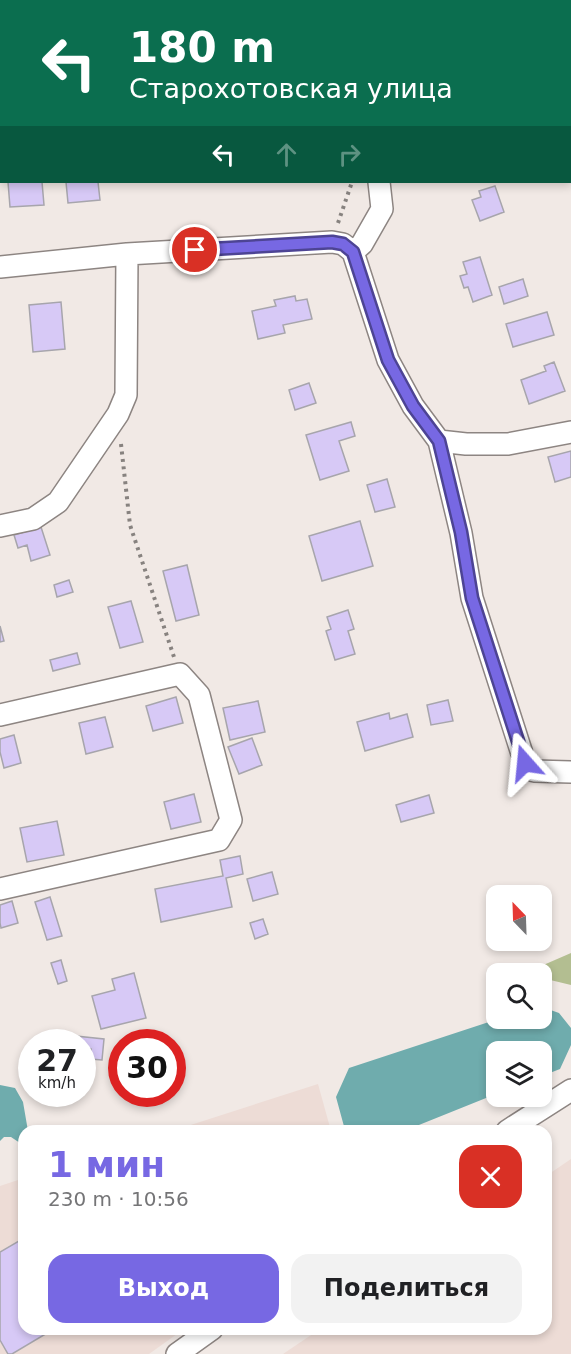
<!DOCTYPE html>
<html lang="ru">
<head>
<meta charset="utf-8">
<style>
	:root { --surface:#fff; --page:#f2f2f2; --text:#202124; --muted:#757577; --accent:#7768e3 }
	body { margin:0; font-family:"DejaVu Sans",sans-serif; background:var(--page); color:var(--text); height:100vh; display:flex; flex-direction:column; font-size:22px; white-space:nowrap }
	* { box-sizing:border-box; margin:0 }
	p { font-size:20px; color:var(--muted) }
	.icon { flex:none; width:33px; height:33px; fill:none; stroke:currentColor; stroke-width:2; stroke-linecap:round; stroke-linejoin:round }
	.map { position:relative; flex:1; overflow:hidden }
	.side { position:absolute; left:18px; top:1125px; width:534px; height:210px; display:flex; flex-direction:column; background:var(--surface); border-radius:18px; box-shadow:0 3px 9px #0003 }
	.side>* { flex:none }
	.banner { position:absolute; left:0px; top:0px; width:572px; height:183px; box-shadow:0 3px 9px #0003; background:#0b6e4f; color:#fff; overflow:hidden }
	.needle { width:39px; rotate:337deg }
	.buttons { position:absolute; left:486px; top:885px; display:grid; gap:12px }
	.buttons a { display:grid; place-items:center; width:66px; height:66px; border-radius:12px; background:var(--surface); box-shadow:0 3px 9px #0003; font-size:30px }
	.speed { position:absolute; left:18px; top:1029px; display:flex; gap:12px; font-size:30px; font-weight:700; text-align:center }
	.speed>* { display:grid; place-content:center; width:78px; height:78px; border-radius:50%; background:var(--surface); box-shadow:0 3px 9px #0003; line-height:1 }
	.speed small { font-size:15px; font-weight:400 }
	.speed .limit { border:9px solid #d22; background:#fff; color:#111 }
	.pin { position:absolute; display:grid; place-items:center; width:51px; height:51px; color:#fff; margin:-26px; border:3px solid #fff; border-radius:50%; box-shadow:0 2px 6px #0007 }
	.me { position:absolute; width:66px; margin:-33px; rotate:342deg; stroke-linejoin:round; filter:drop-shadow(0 0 4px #0008) }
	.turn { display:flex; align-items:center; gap:21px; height:126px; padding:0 30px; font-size:27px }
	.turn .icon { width:78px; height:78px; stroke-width:2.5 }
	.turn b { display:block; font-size:42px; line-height:51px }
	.lanes { display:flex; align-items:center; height:57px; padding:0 30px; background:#0003; justify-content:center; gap:30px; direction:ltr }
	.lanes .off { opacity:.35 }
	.round { display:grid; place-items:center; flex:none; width:63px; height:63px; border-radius:18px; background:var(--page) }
	.summary { display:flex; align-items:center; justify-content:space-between; height:102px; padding:0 30px }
	h1 { font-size:36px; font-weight:700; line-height:45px; color:var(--accent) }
	.cta { display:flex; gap:12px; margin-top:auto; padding:12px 30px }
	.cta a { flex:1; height:69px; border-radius:18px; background:var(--accent); color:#fff; font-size:24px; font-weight:700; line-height:69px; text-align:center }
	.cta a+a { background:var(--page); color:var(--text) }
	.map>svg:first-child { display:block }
	.built { fill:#eddcd6 }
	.green { fill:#c5cfa9 }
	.forest { fill:#b3be91 }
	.water { fill:#6facad }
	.building { fill:#d7c9f6; stroke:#a7a5ac; stroke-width:1.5 }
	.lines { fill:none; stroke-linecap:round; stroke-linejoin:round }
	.minor-casing { stroke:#8d8582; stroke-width:24 }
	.path { stroke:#87827f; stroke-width:4; stroke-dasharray:3 4.5; stroke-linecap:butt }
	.minor { stroke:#fff; stroke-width:21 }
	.route-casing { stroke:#4d4494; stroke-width:15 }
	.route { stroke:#7768e3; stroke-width:10 }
</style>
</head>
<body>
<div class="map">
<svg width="571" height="1354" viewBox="0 0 571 1354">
	<rect width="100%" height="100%" fill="#f1e9e5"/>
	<path class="built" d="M318,1084L331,1131H172Z
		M571,1159V1354H283L320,1329H546V1176Z
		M24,1178V1329H184L149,1354H0V1186Z"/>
	<path class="green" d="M0,0H150L149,2H2L1,26H0Z"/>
	<path class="forest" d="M571,953V985L542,978V974L525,973Z"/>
	<path class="water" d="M227,0H378V2H228Z
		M542,1007L559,1013L571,1028V1045L560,1069L542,1076V1052H496V1094L404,1131H349L345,1130L336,1097L349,1068L498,1019L542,1018Z
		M0,1085L15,1088L23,1102L28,1131H24V1141L20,1143L11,1137H4L0,1141Z"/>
	<path class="building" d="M8,182H42L44,205L10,207Z
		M66,182H98L100,200L68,203Z
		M495,186L504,212L480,221L472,200L481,197L479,191Z
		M480,257L492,295L473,302L468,287L464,288L460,276L467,274L463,262Z
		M523,279L528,296L504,304L499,287Z
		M295,296L296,301L307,299L312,319L283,325L285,333L258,339L252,311L276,306L274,300Z
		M61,302L65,349L33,352L29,305Z
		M547,312L554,335L513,347L506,324Z
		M554,362L565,391L529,404L521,380L546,371L544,366Z
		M309,383L316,403L295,410L289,390Z
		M351,422L355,436L339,441L349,471L320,480L306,435Z
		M571,451V477L555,482L548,457Z
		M387,479L395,507L375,512L367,485Z
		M360,521L373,566L322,581L309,536Z
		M41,527L50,555L31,561L27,545L18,548L14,535Z
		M187,565L199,615L176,621L163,571Z
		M69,580L73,592L57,597L54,585Z
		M131,601L143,642L120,648L108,607Z
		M348,610L354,629L348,631L355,654L335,660L326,631L331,629L327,617Z
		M0,626L4,641L0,642Z
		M77,653L80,664L53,671L50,660Z
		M176,697L183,723L153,731L146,706Z
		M448,700L453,721L431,725L427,705Z
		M258,701L265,732L230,740L223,708Z
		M389,713L390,719L407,714L413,737L365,751L357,722Z
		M105,717L113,747L86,754L79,723Z
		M14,735L21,763L4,768L0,752V739Z
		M252,738L262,765L239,774L228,747Z
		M194,794L201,822L171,829L164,802Z
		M429,795L434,813L401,822L396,805Z
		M57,821L64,855L27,862L20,828Z
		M240,856L243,874L226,878L232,907L161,922L155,889L223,876L220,860Z
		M272,872L278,894L253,901L247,879Z
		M50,897L62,936L47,940L35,902Z
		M12,901L18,923L1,928L0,923V905Z
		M263,919L268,934L255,939L250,923Z
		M61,960L67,981L58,984L51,963Z
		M134,973L146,1018L101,1029L92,996L115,990L112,979Z
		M66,1035L104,1039L102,1060L90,1059L91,1049H82V1042H65Z
		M24,1238V1329H54L12,1354H8L0,1340V1252Z"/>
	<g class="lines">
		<g class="minor-casing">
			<path id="minor" d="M181,0L182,2
				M379,182L382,209L362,244L353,252L388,360L413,406L439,441L461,533L472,598L525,763L534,771L571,772
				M0,267L127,254L332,242L343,244L353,252
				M439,441L466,444H508L571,432
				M0,526L33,519L58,502L118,414L126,395L127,254
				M0,715L180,674L199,695L231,820L219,840L0,889
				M507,1131L571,1090
				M177,1354L212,1329"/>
		</g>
		<path class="path" d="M390,0V2
			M338,223L352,182
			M121,444L130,525L174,657"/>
		<use href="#minor" class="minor"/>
	</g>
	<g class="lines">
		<g class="route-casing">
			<path id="route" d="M195,250L332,242L343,244L353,252L388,360L413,406L439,441L461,532L472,598L525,763"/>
		</g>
		<use href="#route" class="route"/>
	</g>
</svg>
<div class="buttons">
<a><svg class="needle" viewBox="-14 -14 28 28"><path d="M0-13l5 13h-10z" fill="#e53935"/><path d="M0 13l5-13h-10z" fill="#757577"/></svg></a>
<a><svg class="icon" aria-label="search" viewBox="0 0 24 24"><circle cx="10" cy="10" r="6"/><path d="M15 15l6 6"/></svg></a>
<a><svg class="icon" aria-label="layers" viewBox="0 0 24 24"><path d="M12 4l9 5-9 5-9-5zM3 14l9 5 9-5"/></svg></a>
</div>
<div class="speed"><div>27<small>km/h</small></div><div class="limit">30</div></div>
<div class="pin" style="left:195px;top:250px;background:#d93025"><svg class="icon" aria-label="arrive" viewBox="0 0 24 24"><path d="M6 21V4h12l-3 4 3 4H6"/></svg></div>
<svg class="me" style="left:525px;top:763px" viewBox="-20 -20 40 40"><path d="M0-17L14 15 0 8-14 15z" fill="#7768e3" stroke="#fff" stroke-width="4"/></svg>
<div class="banner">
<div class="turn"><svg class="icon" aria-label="left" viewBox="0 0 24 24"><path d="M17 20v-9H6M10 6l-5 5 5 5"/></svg><div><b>180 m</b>Старохотовская улица</div></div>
<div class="lanes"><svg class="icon" aria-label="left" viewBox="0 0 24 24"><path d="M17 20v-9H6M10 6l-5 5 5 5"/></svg><svg class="icon off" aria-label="ahead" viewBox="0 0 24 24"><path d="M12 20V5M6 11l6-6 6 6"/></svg><svg class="icon off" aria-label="right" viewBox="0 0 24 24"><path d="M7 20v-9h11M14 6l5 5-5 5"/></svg></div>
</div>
<section class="side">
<div class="summary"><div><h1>1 мин</h1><p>230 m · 10:56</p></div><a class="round" style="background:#d93025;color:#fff"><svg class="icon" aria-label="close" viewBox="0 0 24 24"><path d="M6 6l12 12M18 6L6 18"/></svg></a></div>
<div class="cta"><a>Выход</a><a>Поделиться</a></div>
</section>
</div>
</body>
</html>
